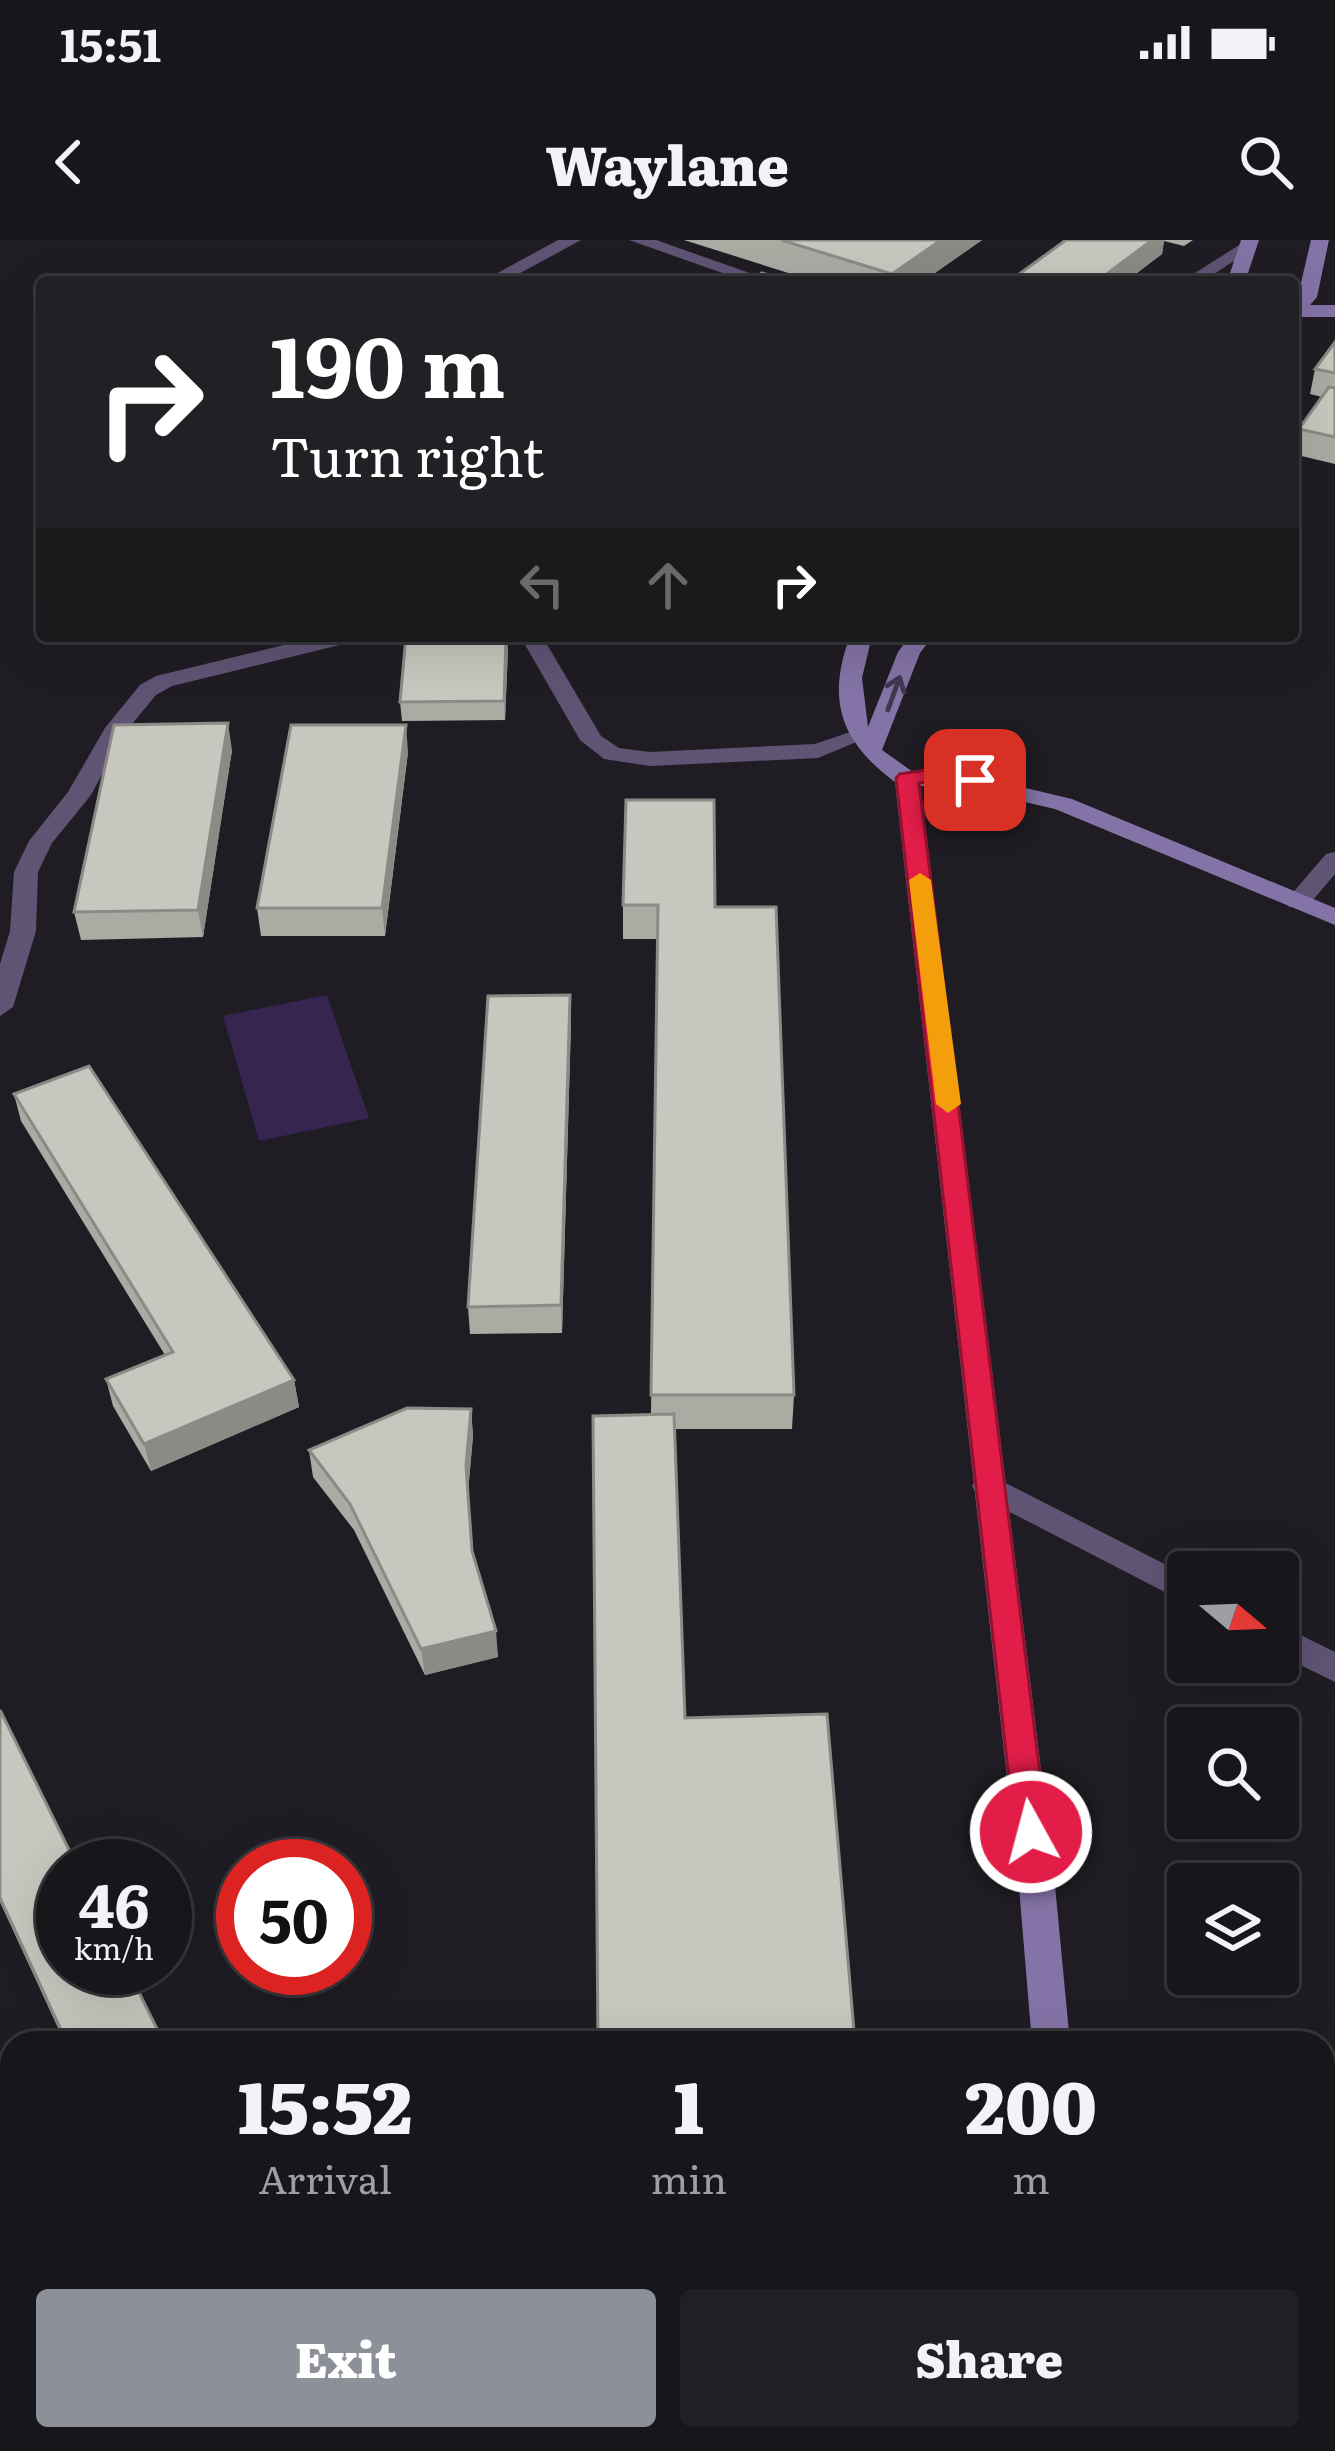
<!DOCTYPE html>
<html lang="en">
<head>
<meta charset="utf-8">
<style>
	:root { --surface:#17161a; --page:#201f23; --text:#f1f3f6; --muted:#9e9fa2; --line:#363539; --accent:#8c9099 }
	body { margin:0; font-family:Literata,serif; background:var(--page); color:var(--text); height:100vh; display:flex; flex-direction:column; font-size:45px; white-space:nowrap }
	* { box-sizing:border-box; margin:0 }
	p { font-size:39px; color:var(--muted) }
	.icon { flex:none; width:66px; height:66px; fill:none; stroke:currentColor; stroke-width:2; stroke-linecap:round; stroke-linejoin:round }
	.map { position:relative; flex:1; overflow:hidden }
	.side { position:absolute; left:0px; top:1791px; width:1335px; height:420px; display:flex; flex-direction:column; background:var(--surface); border-radius:36px 36px 0 0; box-shadow:0 12px 48px #0002,0 0 0 3px var(--line) }
	.side>* { flex:none }
	.top-card { position:absolute; left:36px; top:36px; width:1263px; height:366px; border-radius:12px; box-shadow:0 12px 48px #0002,0 0 0 3px var(--line); background:#202124; color:#fff; overflow:hidden }
	.needle { width:78px; rotate:109deg }
	.tools { position:absolute; left:1167px; top:1311px; display:grid; gap:24px }
	.tools a { display:grid; place-items:center; width:132px; height:132px; border-radius:12px; background:var(--surface); box-shadow:0 12px 48px #0002,0 0 0 3px var(--line); font-size:60px }
	.speed { position:absolute; left:36px; top:1599px; display:flex; gap:24px; font-size:60px; font-weight:700; text-align:center }
	.speed>* { display:grid; place-content:center; width:156px; height:156px; border-radius:50%; background:var(--surface); box-shadow:0 12px 48px #0002,0 0 0 3px var(--line); line-height:1 }
	.speed small { font-size:30px; font-weight:400 }
	.speed .limit { border:18px solid #d22; background:#fff; color:#111 }
	.pin { position:absolute; display:grid; place-items:center; width:102px; height:102px; color:#fff; margin:-51px; border-radius:24px; box-shadow:0 6px 18px #0006 }
	.me { position:absolute; width:132px; margin:-66px; rotate:353deg; stroke-linejoin:round; filter:drop-shadow(0 0 9px #0008) }
	.turn { display:flex; align-items:center; gap:42px; height:252px; padding:0 36px; font-size:54px }
	.turn .icon { width:156px; height:156px; stroke-width:2.5 }
	.turn b { display:block; font-size:84px; line-height:102px }
	.lanes { display:flex; align-items:center; height:114px; padding:0 36px; background:#0003; justify-content:center; gap:60px; direction:ltr }
	.lanes .off { opacity:.35 }
	.eta { display:flex; justify-content:space-evenly; align-items:center; height:204px; text-align:center }
	.eta b { font-size:72px; font-weight:800; line-height:84px }
	.button { display:flex; gap:24px; margin-top:auto; padding:24px 36px }
	.button a { flex:1; height:138px; border-radius:12px; background:var(--accent); color:#fff; font-size:48px; font-weight:800; line-height:138px; text-align:center }
	.button a+a { background:var(--page); color:var(--text) }
	.status { display:flex; justify-content:space-between; align-items:center; height:84px; padding:0 60px; background:var(--surface); direction:ltr }
	.status svg { height:33px; fill:currentColor }
	header { display:flex; justify-content:space-between; align-items:center; height:156px; padding:0 36px; background:var(--surface); font-size:54px; font-weight:800 }
	.map>svg:first-child { display:block }
	.green { fill:#352550 }
	.lines { fill:none; stroke-linecap:round; stroke-linejoin:round }
	.lane { fill:#5f5474; fill-rule:evenodd }
	.street { fill:#5f5474; fill-rule:evenodd }
	.secondary { fill:#8473a6; fill-rule:evenodd }
	.wall { fill:#ababa4 }
	.shaded-wall { fill:#8b8b86 }
	.building { fill:#c7c7bf; stroke:#8b8b86; stroke-width:3 }
	.oneway { stroke:#403850 }
	.route { fill:#e11d48; stroke:#92132f; stroke-width:3 }
	.slow { fill:#f59e0b }
</style>
</head>
<body>
<div class="status"><b>15:51</b><svg viewBox="0 0 49 12"><path d="M0 12V9h3v3zM5 12V6h3v6zM10 12V3h3v9zM15 12V0h3v12zM26 1h20v11H26zM47 4h2v5h-2z"/></svg></div>
<header><svg class="icon" aria-label="back" viewBox="0 0 24 24"><path d="M15 5l-7 7 7 7"/></svg>Waylane<svg class="icon" aria-label="search" viewBox="0 0 24 24"><circle cx="10" cy="10" r="6"/><path d="M15 15l6 6"/></svg></header>
<div class="map">
<svg width="1335" height="2211" viewBox="0 0 1335 2211">
	<rect width="100%" height="100%" fill="#1f1d23"/>
	<path class="green" d="M327,755L369,878L259,901L223,776Z"/>
	<g class="lines">
		<path class="lane" d="M558,0H581L504,42H481Z
			M629,0H656L775,42H748Z
			M1247,0L1255,5L1252,9L1202,42H1181Z
			M825,396H865L869,401L858,408Z"/>
		<path class="street" d="M321,396H359L356,401L172,446L156,455L123,495L91,555L52,603L38,632L36,691L13,767L0,776V724L10,691L14,632L29,601L68,552L105,488L140,445L156,436Z
			M520,396H542L601,496L619,508L650,512L815,504L859,489L871,496L818,518L650,526L604,519L580,500Z
			M1335,612V634L1307,667H1289L1285,662L1289,657L1326,614Z
			M988,1234L1188,1336V1364L977,1255L972,1246L977,1237Z
			M1278,1384L1335,1412V1442L1278,1414Z"/>
		<path class="secondary" d="M1241,0H1259L1245,42H1227Z
			M1311,0H1329L1317,57L1310,65H1335V77H1293Z
			M850,396H872L862,438L868,487L898,412L910,396H933L920,413L882,510L913,532L954,531L1072,559L1335,668V685L1055,569L954,546H920L1054,1635L1070,1803H1032L1018,1635L895,542C841,502 826,461 850,396Z
			M1065,2199H1107L1108,2211H1066Z"/>
	</g>
	<path class="wall" d="M684,0H982L922,42H817Z
		M1066,0H1193L1184,6L1164,1L1162,14L1125,42H1010Z
		M1335,102V224L1293,214L1299,189L1322,157L1310,154L1315,129Z
		M508,409L505,480L402,481L400,462Z
		M232,510L203,697L81,700L74,672Z
		M408,512L385,696H261L257,668Z
		M623,665L715,667L794,1155L792,1189H675L598,1803L651,1174L657,699H623Z
		M571,783L562,1093L470,1094L468,1067Z
		M14,854L294,1140L299,1167L151,1231L113,1166L106,1139L165,1115L21,881Z
		M471,1169L473,1196L468,1252L473,1314L498,1417L425,1435L354,1290L313,1237L309,1210Z
		M0,1470L164,1803H65L0,1662Z"/>
	<path class="shaded-wall" d="M941,0H982L922,42H891L892,34Z
		M1152,0H1164L1162,14L1125,42H1096Z
		M507,396L508,409L505,480L504,461Z
		M228,483L232,510L203,697L198,670Z
		M406,485L408,512L385,696L382,668Z
		M570,755L571,783L562,1093L561,1065Z
		M294,1140L299,1167L151,1231L144,1204Z
		M471,1169L473,1196L468,1252L466,1226Z
		M496,1391L498,1417L425,1435L421,1409Z"/>
	<path class="building" d="M781,0H941L892,34Z
		M1066,0H1152L1096,42H1017L1011,40Z
		M762,33L792,42H748Z
		M1335,102V133L1315,129Z
		M1329,147L1335,148V197L1299,189Z
		M406,396H506L504,461L400,462Z
		M228,483L198,670L74,672L114,485Z
		M291,485H406L382,668H257Z
		M626,560H714L715,667H776L794,1155H651L658,665H623Z
		M570,755L561,1065L468,1067L488,756Z
		M89,826L294,1140L144,1204L106,1139L173,1112L14,854Z
		M407,1168L471,1169L466,1226L472,1311L496,1391L421,1409L350,1264L309,1210Z
		M674,1174L685,1478L827,1474L855,1803H598L593,1176Z
		M0,1470L77,1626H63V1728H127L164,1803H67L0,1658Z"/>
	<defs><path id="oneway-shaft" d="M-6 0H5M1.5-3L5.5 0L1.5 3" fill="none" stroke-width="1.6" stroke-linecap="round" stroke-linejoin="round" transform="scale(3)"/></defs>
	<use class="oneway" href="#oneway-shaft" transform="translate(894 453) rotate(-70)"/>
	<path class="route" d="M939,528L985,540L975,547L939,540L919,543L1047,1592L1042,1602L1031,1606L1020,1602L1015,1592L896,538L900,534Z"/>
	<path class="slow" d="M920,633L931,640L961,864L948,873L936,864L909,640Z"/>
</svg>
<div class="tools">
<a><svg class="needle" viewBox="-14 -14 28 28"><path d="M0-13l5 13h-10z" fill="#e53935"/><path d="M0 13l5-13h-10z" fill="#9e9fa2"/></svg></a>
<a><svg class="icon" aria-label="search" viewBox="0 0 24 24"><circle cx="10" cy="10" r="6"/><path d="M15 15l6 6"/></svg></a>
<a><svg class="icon" aria-label="layers" viewBox="0 0 24 24"><path d="M12 4l9 5-9 5-9-5zM3 14l9 5 9-5"/></svg></a>
</div>
<div class="speed"><div>46<small>km/h</small></div><div class="limit">50</div></div>
<div class="pin" style="left:975px;top:540px;background:#d93025"><svg class="icon" aria-label="arrive" viewBox="0 0 24 24"><path d="M6 21V4h12l-3 4 3 4H6"/></svg></div>
<svg class="me" style="left:1031px;top:1592px" viewBox="-20 -20 40 40"><circle r="17" fill="#e11d48" stroke="#fff" stroke-width="3"/><path d="M0-11L8 9 0 5-8 9z" fill="#fff"/></svg>
<div class="top-card">
<div class="turn"><svg class="icon" aria-label="right" viewBox="0 0 24 24"><path d="M7 20v-9h11M14 6l5 5-5 5"/></svg><div><b>190 m</b>Turn right</div></div>
<div class="lanes"><svg class="icon off" aria-label="left" viewBox="0 0 24 24"><path d="M17 20v-9H6M10 6l-5 5 5 5"/></svg><svg class="icon off" aria-label="ahead" viewBox="0 0 24 24"><path d="M12 20V5M6 11l6-6 6 6"/></svg><svg class="icon" aria-label="right" viewBox="0 0 24 24"><path d="M7 20v-9h11M14 6l5 5-5 5"/></svg></div>
</div>
<section class="side">
<div class="eta">
<div><b>15:52</b><p>Arrival</p></div>
<div><b>1</b><p>min</p></div>
<div><b>200</b><p>m</p></div>
</div>
<div class="button"><a>Exit</a><a>Share</a></div>
</section>
</div>
</body>
</html>
